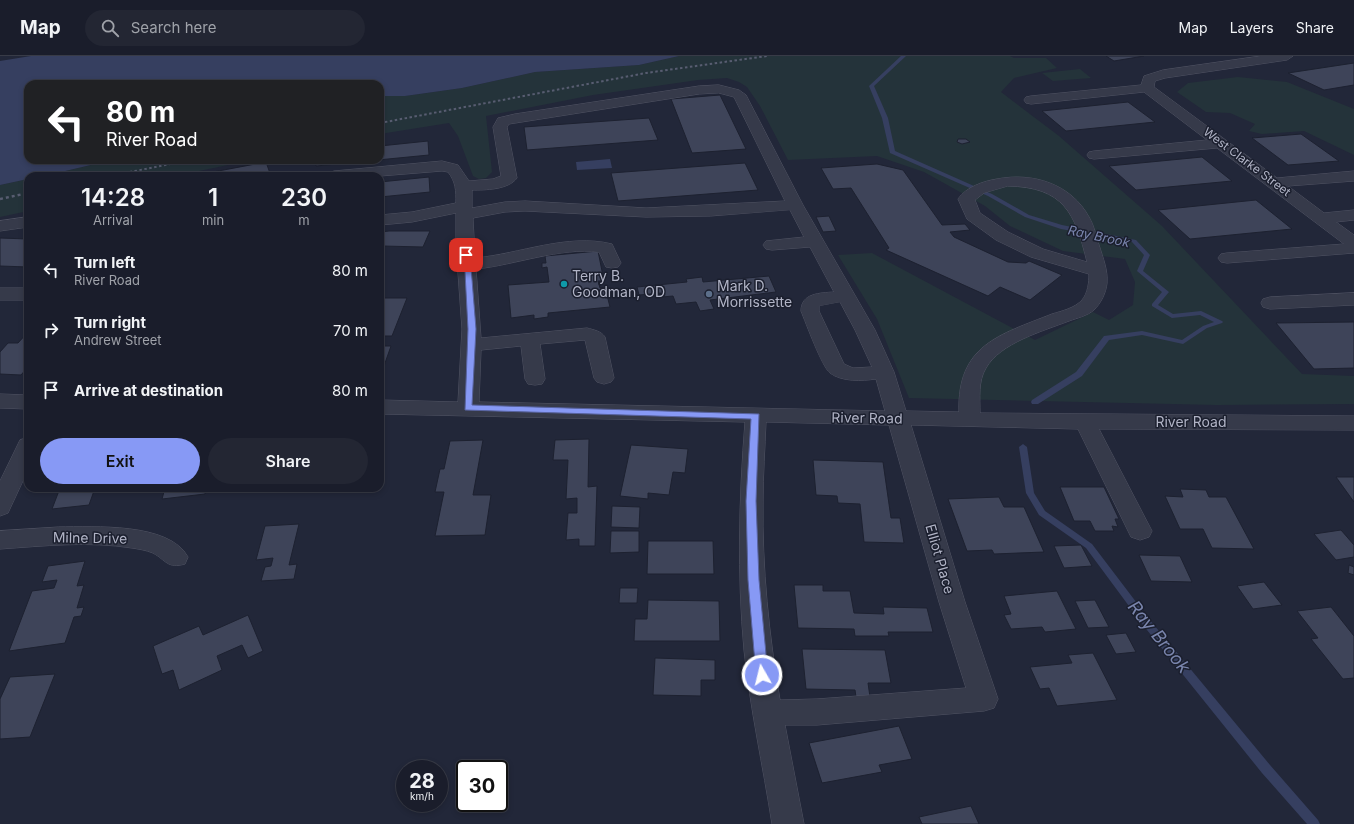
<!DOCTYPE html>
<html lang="en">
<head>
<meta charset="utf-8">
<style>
	:root { --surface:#1a1d2b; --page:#232633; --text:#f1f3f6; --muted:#9fa2a9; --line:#383b47; --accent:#8799f5 }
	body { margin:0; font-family:Inter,sans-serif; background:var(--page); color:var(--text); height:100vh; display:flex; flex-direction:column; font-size:15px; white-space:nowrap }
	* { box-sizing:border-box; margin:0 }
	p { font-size:13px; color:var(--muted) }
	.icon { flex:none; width:22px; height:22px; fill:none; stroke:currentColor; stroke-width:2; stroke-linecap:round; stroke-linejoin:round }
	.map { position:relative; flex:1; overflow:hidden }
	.panel { position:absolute; left:24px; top:116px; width:360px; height:320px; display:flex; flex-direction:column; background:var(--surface); border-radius:12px; box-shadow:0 2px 6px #0003,0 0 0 1px var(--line) }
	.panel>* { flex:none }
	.banner { position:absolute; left:24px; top:24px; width:360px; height:84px; border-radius:12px; box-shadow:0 2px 6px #0003,0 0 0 1px var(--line); background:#202124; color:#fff; overflow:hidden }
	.speed { position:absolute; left:396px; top:704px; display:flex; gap:8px; font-size:20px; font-weight:700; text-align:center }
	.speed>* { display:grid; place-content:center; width:52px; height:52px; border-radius:50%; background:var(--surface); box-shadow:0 2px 6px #0003,0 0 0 1px var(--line); line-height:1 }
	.speed small { font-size:10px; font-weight:400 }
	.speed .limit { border:2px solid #111; border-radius:6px; background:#fff; color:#111 }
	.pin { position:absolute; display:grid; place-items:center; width:34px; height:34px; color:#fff; margin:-17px; border-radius:8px; box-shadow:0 2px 6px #0006 }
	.me { position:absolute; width:44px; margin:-22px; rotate:352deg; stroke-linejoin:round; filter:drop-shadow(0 0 3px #0008) }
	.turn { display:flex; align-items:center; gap:14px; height:84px; padding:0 16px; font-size:18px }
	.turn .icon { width:52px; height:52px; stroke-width:2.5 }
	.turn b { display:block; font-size:28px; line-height:34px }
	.eta { display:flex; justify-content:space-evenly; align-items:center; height:68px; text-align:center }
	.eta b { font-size:24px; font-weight:600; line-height:28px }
	.button { display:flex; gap:8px; margin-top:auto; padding:8px 16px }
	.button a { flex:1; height:46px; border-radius:24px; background:var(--accent); color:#111; font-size:16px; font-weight:600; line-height:46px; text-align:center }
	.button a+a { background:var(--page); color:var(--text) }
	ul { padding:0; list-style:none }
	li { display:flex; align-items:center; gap:12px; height:60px; padding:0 16px }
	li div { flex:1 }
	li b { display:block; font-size:15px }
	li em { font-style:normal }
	header { display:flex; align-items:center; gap:24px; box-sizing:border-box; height:56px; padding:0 20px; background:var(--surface); border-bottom:1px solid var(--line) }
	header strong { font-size:19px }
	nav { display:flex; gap:22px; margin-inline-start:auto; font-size:14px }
	.search { width:280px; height:36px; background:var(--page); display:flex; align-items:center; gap:10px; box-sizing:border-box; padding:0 14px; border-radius:22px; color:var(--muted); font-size:15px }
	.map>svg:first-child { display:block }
	.green { fill:#24333a }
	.water { fill:#363f60 }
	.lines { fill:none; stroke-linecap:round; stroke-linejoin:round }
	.stream { fill:#363f60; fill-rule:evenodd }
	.building { fill:#3e4459; stroke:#1d2130 }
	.minor-casing { stroke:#515464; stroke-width:1 }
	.minor { fill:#363a4a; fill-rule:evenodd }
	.rail-far1 { stroke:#585d71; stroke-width:2; stroke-dasharray:2.5 2.5; stroke-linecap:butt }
	.rail { stroke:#585d71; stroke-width:2.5; stroke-dasharray:3 3; stroke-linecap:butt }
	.route { fill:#8799f5; stroke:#58639f }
	.culture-dot { fill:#0f9aa8; stroke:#1b1f2e; stroke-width:1.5 }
	.service-dot { fill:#5c6f8a; stroke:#1b1f2e; stroke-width:1.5 }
	.labels { text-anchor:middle; stroke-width:3; stroke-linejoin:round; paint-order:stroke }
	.far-street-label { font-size:12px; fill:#b1b4c6; stroke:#1b1f2e }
	.far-water-label { font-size:13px; font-style:italic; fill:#7a85ad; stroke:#1b1f2e }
	.poi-label { font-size:14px; fill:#b1b4c6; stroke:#1b1f2e; text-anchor:start }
	.street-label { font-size:14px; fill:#b1b4c6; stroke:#1b1f2e }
	.near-water-label { font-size:18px; font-style:italic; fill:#7a85ad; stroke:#1b1f2e }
</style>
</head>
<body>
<header>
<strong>Map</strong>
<div class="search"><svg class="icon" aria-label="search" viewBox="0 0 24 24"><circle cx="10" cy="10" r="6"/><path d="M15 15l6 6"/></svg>Search here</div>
<nav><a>Map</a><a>Layers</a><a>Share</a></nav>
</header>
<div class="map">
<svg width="1354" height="768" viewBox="0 0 1354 768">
	<rect width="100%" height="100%" fill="#222739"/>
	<path class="green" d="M679,0H1010L1014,2H1046L1057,12L1014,22L1001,36L1059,80L1162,170L1302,318L1354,320V348L1217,349L909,342L877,263L838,199L872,197L1035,284L1093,256L1109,264L1133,249L1135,226L1125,203L1063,195L1010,170L985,150L924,116L877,100L788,104L760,50L747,31L739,26L727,22L698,24L593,39L486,60L492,116L486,122L479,123L473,120L458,80L449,67L380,78V40H405L462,32L535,16L639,9Z
		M1080,13L1091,22L1053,25L1042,17Z
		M1238,21L1287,26L1354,53V99L1304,75L1262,78L1249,75L1255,68L1230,57L1206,56L1177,36L1188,27Z
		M112,104H252L175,120H44Z
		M28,123V155L0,161V129Z"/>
	<path class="water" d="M31,0H679L639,9L535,16L462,32L405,40H380V28H28V104H112L44,120H28V123L0,129V5Z
		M610,103L612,112L577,114L576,106Z"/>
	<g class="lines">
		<path class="stream" d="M901,0H906L874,30L888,62L895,95L992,138L1029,159L1062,169L1136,184L1150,199L1143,215L1169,236L1158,249L1173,258L1201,255L1222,265L1223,266L1222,267L1207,272L1183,288L1142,279L1109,284L1082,320L1038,348H1032L1031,346L1032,344L1076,316L1104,280L1142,275L1182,284L1203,270L1214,266L1200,259L1172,262L1152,250V248L1162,236L1137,215L1144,199L1132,186L1061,173L1025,161L988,140L890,97L882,62L869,30Z
			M1023,388L1027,391L1034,437L1045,455L1092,488L1149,563L1270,709L1318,764L1320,768H1307L1262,717L1143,569L1086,492L1039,459L1026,437L1019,391Z"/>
	</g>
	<path class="building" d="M1106,0H1144L1114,5Z
		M1354,7V29L1324,34L1288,17Z
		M720,39L746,93L692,97L671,43Z
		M1128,46L1155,66L1066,75L1042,55Z
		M649,62L658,84L527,94L524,71Z
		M1301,78L1339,105L1288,109L1252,82Z
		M958,83H966L970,86L962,88L957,86Z
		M428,85L429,99L316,110V104H380V90Z
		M1202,101L1232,125L1136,134L1109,110Z
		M266,106L271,120H214L213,116Z
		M745,107L758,134L618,145L611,117Z
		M877,108L903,114L942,169L965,168L970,174L950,176L954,181L1008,206L1026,207L1029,205L1062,219L1030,244L1000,231L988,240L886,194L889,192L851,132L833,133L821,112Z
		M429,121L430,136L380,141V126Z
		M1256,144L1292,173L1190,183L1158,154Z
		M829,160L836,175L823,176L816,161Z
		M389,175H430L423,191L383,190L380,192V176Z
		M0,182L28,183V211L0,210Z
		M598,195L604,225H598L600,232L605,231L610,251L548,257V261L534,263V259L511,262L508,229L549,226L547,211L542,212V207H546L545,200Z
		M769,220L776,236L710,244L714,253L700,255L696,246L676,248L673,240L662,241L661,237L639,239L637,231L687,226L686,223L702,221L703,226Z
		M380,242H407L392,280H380Z
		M1354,266V312L1314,313L1276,267Z
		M28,276V311L21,319L0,318V296L8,287H18Z
		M380,290H391L384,310H380Z
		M589,383L588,431L597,430L595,490H579V483L566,484L568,457H577V442L566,443L568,404H553L555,384Z
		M483,384L473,439H491L485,479L435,480L444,436H435L440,413H444L450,385Z
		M631,389L688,393L685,417L673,416L669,439L648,437V443L620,440Z
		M813,404L883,406L891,462H900L904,487L864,486L860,448L838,447L837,440L816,439Z
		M1336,421H1354V446Z
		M1060,431H1104L1119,463H1115L1118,471L1112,470L1114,475H1095L1090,465H1074Z
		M60,432H95L89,449L52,453Z
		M165,432H206L205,438L162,443Z
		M1180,433L1206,434L1209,441H1226L1254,493L1212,492L1203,473H1180L1165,440L1183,441Z
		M999,441L1004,451H1024L1044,496L994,498L992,494L967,495L948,443Z
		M612,450L640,451L639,472L611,471Z
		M299,468L289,509L297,508L294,523L261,525L265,511L271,510L273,502L256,504L265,470Z
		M1341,474L1354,489V501L1336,504L1314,478Z
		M611,475H639V496L610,497Z
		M648,485H713L714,518H647Z
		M1081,489L1092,510L1064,512L1054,490Z
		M1139,499L1180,500L1192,526L1151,525Z
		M85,505L77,530L84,529L77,552L84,551L81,560L74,561L65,587L9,595L32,535L54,532L57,524L42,526L48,510Z
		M1349,509L1354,511V519L1348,517Z
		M1264,526L1282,549L1253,553L1237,530Z
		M794,529H823V535H850L854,557L884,558L883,551L927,552L933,576H888L889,580H855L854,573L798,572Z
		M620,532H638L637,547H619Z
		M1057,535L1076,573L1045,576L1042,571L1011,573L1004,559L1011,558L1004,540Z
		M648,544L719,545L720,585H634L635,563H647Z
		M1095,544L1109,571L1088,572L1075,545Z
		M1331,551L1354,580V622L1343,623L1311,583L1318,582L1297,555Z
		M248,559L263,595L248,602L242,589L217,600L222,614L179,634L173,614L162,618L153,590L199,570L203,579Z
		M1126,577L1136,596L1116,598L1106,579Z
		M802,593L885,594L891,627H868L870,641H856L855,634L806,633Z
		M1093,597L1117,644L1057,650L1049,632L1040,633L1030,611L1072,607L1068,599Z
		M655,602L715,604V624H701V640L653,639Z
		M55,618L30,681L0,683V643L10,621Z
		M899,670L912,703L879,709L882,716L822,727L809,687Z
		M971,750L979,768H922L919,761Z"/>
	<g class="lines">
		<g class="minor-casing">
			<path id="minor" d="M1261,0H1293L1287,4L1165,22L1155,25L1154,31L1277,122L1354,115V125L1288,130L1324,157L1354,154V164L1336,166L1354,179V197L1227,207L1221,206L1218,202L1221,198L1227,197L1344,188L1217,92L1094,103L1089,102L1087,99L1089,96L1094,95L1207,84L1144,36L1031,48L1026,47L1024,44L1026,41L1031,40L1141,29L1144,20L1163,14Z
				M719,29L739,34L746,39L803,149L875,274L894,316L906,355L959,356C957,289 999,279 1052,258C1062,255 1075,252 1082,244C1088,237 1089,226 1089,218L1031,201L996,184L967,163L958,143C966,131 984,125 997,123C1033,116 1071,128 1089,161C1094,169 1096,180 1099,189C1103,202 1108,214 1107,227C1106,237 1101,247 1094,254C1087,260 1077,262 1069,265C1043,275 1000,287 986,312C978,325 980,342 980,357L1354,360V374L1099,373L1152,475L1149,481L1140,484L1131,481L1078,373L911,369L965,546L998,643L994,652L984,655L817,669H785L804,768H772C763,710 750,652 744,594C737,518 739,442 745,366L380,358V344L458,346L462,273L456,189V157L412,166L380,169V159L412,156L456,147C456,135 456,126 448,116L442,115L380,120H326L329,117L334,115L442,105L458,109L469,125L493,123L501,120L493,71L498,62L515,58L699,30ZM719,37L734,41L785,145L646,152L525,145L505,146L472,152V134C485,134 508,134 517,122L507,71L509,68L699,38ZM1008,130C1064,131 1075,157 1087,206L1043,193L1008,176L980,157L975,144L984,137ZM790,154L804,181L766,185L763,189L766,193L772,194L810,191L834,236C820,237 801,237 801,255C806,267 822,311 830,317C842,326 862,325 876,323L885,355L479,346L481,294L521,290L525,323L528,328L535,329L542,328L545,323L540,288L585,284L594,322L597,326L604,328L611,326L614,322L605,281C601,275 594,274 587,272L481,282L476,213C515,209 561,191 599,196L606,211L612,212L618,211L621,207L612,188C567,177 520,198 475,202L473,162L505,156L525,155L646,161L710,160ZM840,246L855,274L872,311L853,312L844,308L819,255V250ZM766,366L889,369L939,546L966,632L817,643L780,644C769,579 762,512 763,445C763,419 765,392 766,366Z
				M28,161V171L0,175V165Z
				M0,232H28V244H0Z
				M1354,237V249L1270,253L1263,251L1261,247L1263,243L1270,241Z
				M0,338L28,339V353L0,352Z
				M28,382V414L8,457L0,460V425L20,384Z
				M59,471C94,471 169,466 188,501L185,508C167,513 166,504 153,497C146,494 138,493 132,492C89,485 43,490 0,493V475Z"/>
		</g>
		<use href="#minor" class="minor"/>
		<path class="rail-far1" d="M380,67L646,17L767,0
			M110,120L190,104"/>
		<path class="rail" d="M0,143L28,137"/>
	</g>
	<path class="route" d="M464,197L470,199L476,273L472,349L759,358L756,445L759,524L768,619L766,623L762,624L758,623L756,619L748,524L746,445L751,363L465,354L468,273Z"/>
	<circle class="culture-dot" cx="564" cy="228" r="4"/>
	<circle class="service-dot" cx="709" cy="238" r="4"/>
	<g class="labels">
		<g class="far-street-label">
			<text transform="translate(1247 106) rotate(37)" y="4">West Clarke Street</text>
		</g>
		<g class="far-water-label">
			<text transform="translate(1099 180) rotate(12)" y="5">Ray Brook</text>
		</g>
		<g class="poi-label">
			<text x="572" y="225">Terry B.<tspan x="572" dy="16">Goodman, OD</tspan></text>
			<text x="717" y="235">Mark D.<tspan x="717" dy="16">Morrissette</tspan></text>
		</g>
		<g class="street-label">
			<text transform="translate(867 362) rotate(1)" y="5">River Road</text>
			<text x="1191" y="371">River Road</text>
			<text transform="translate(90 482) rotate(1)" y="5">Milne Drive</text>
			<text transform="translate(940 503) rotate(74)" y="5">Elliot Place</text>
		</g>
		<g class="near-water-label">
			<text transform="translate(1159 581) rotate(51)" y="6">Ray Brook</text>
		</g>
	</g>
</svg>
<div class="speed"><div>28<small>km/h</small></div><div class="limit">30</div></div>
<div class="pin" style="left:466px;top:199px;background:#d93025"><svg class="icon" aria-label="arrive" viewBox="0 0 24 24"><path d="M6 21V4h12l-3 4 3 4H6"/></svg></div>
<svg class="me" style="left:762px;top:619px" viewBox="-20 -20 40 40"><circle r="17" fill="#8799f5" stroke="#fff" stroke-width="3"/><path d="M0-11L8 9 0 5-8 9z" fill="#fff"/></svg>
<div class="banner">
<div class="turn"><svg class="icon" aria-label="left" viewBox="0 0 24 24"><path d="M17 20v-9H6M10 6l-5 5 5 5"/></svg><div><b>80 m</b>River Road</div></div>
</div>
<section class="panel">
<div class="eta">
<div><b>14:28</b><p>Arrival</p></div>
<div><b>1</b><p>min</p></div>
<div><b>230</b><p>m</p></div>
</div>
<ul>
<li><svg class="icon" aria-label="left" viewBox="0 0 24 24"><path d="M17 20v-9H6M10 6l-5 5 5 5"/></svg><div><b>Turn left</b><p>River Road</p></div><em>80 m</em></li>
<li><svg class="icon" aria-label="right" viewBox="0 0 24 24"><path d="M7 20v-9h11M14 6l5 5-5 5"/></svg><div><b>Turn right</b><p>Andrew Street</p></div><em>70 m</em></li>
<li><svg class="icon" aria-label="arrive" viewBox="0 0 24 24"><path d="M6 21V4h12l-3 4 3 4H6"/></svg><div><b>Arrive at destination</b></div><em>80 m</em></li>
</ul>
<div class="button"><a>Exit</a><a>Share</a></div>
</section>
</div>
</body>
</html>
